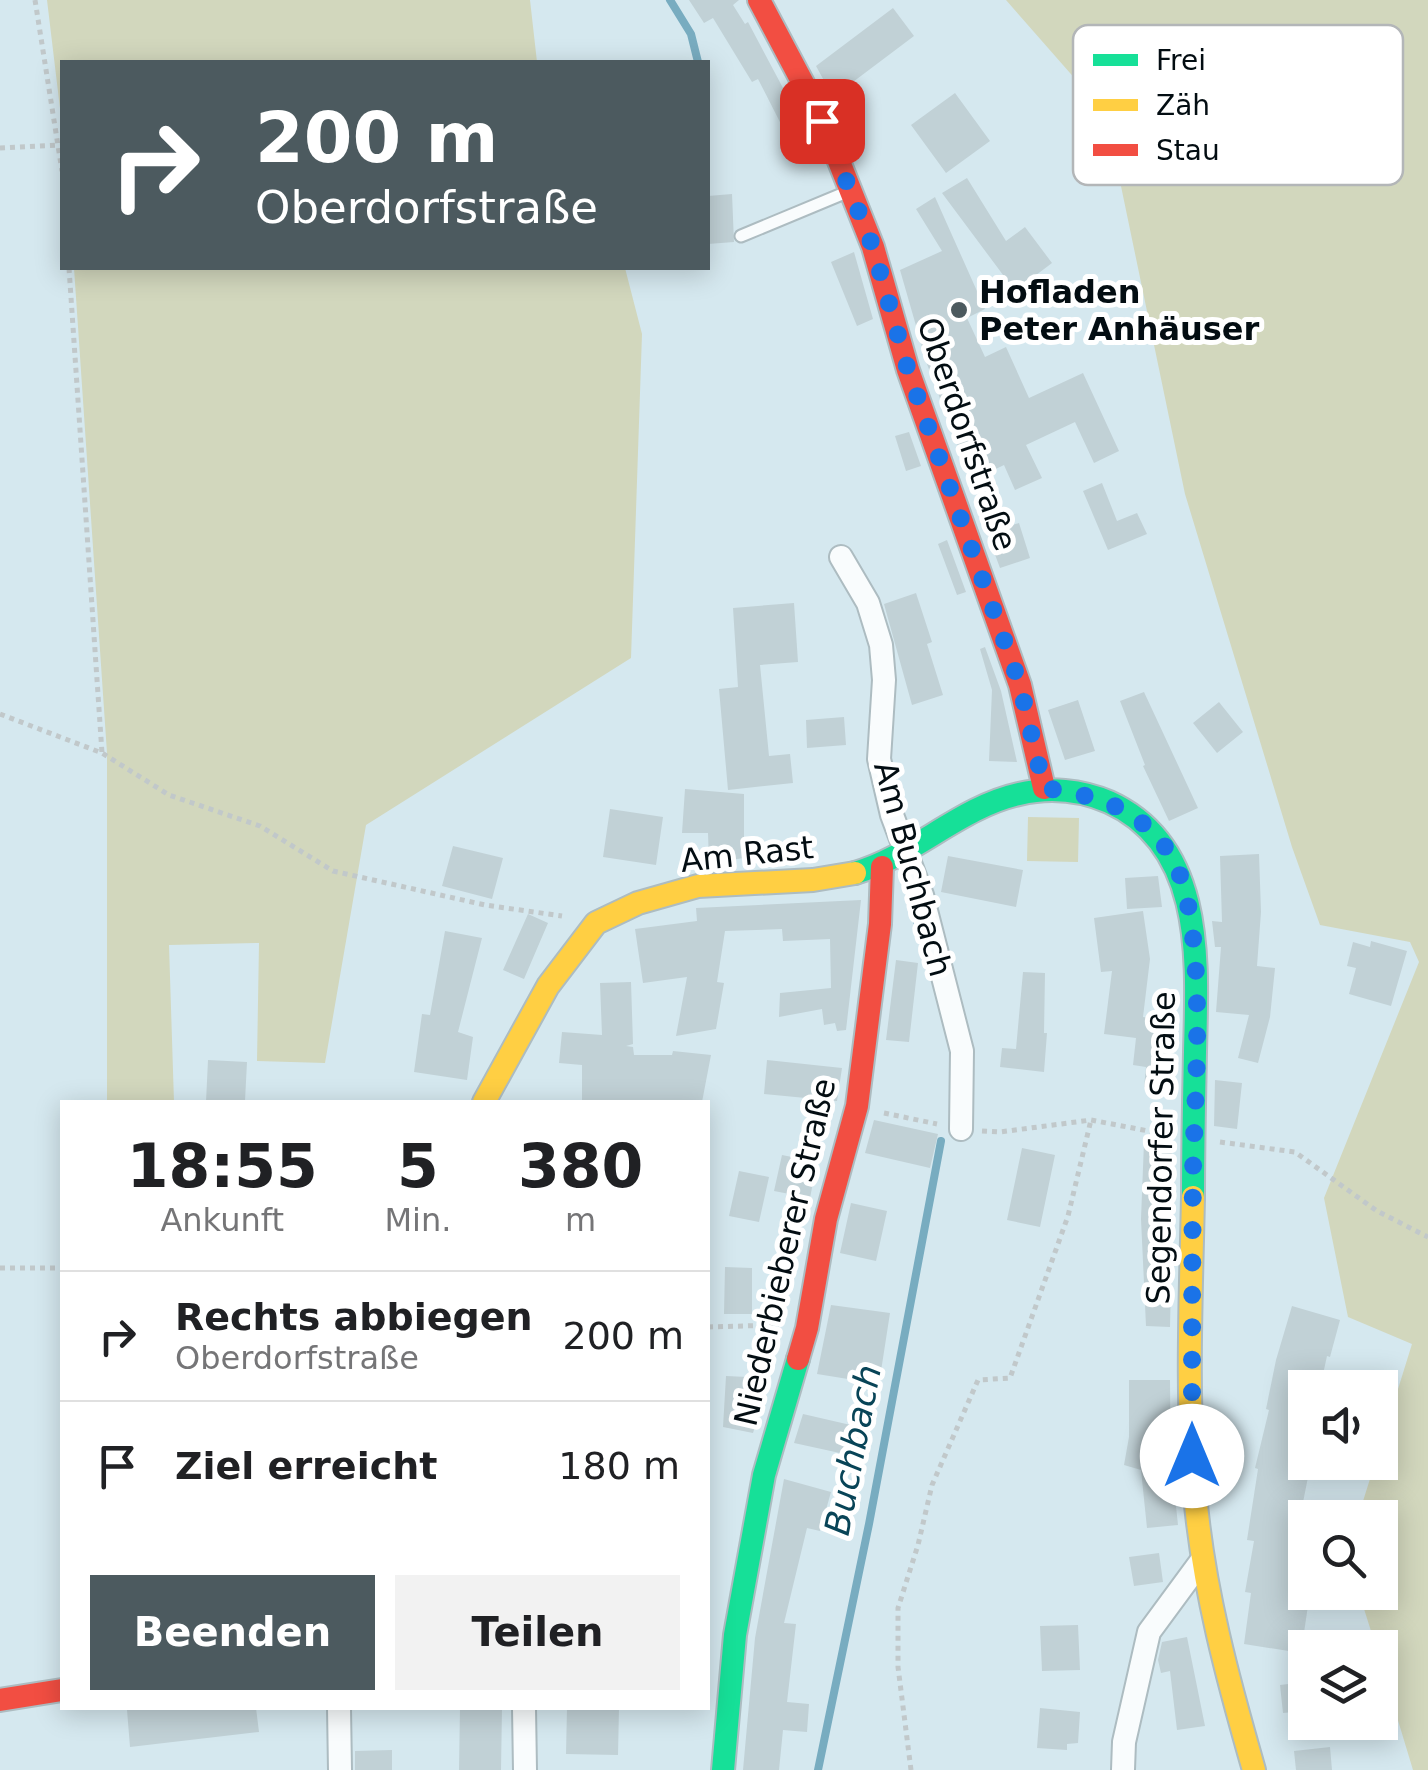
<!DOCTYPE html>
<html lang="de">
<head>
<meta charset="utf-8">
<style>
	:root { --surface:#fff; --page:#f2f2f2; --text:#202124; --muted:#757577; --line:#e0e0e0; --accent:#4c5a5f }
	body { margin:0; font-family:"DejaVu Sans",sans-serif; background:var(--page); color:var(--text); height:100vh; display:flex; flex-direction:column; font-size:38px; white-space:nowrap }
	* { box-sizing:border-box; margin:0 }
	p { font-size:32px; color:var(--muted) }
	.icon { flex:none; width:55px; height:55px; fill:none; stroke:currentColor; stroke-width:2; stroke-linecap:round; stroke-linejoin:round }
	.map { position:relative; flex:1; overflow:hidden }
	.details { position:absolute; left:60px; top:1100px; width:650px; height:610px; display:flex; flex-direction:column; background:var(--surface); border-radius:0px; box-shadow:0 5px 25px #0003 }
	.details>* { flex:none }
	.banner { position:absolute; left:60px; top:60px; width:650px; height:210px; border-radius:0px; box-shadow:0 5px 25px #0003; background:#4c5a5f; color:#fff; overflow:hidden }
	.tools { position:absolute; left:1288px; top:1370px; display:grid; gap:20px }
	.tools a { display:grid; place-items:center; width:110px; height:110px; border-radius:0px; background:var(--surface); box-shadow:0 5px 25px #0003; font-size:50px }
	.pin { position:absolute; display:grid; place-items:center; width:85px; height:85px; color:#fff; margin:-42px; border-radius:20px; box-shadow:0 5px 15px #0006 }
	.me { position:absolute; width:110px; margin:-55px; rotate:0deg; stroke-linejoin:round; filter:drop-shadow(0 0 8px #0008) }
	.turn { display:flex; align-items:center; gap:35px; height:210px; padding:0 30px; font-size:45px }
	.turn .icon { width:130px; height:130px; stroke-width:2.5 }
	.turn b { display:block; font-size:70px; line-height:85px }
	.eta { display:flex; justify-content:space-evenly; align-items:center; height:170px; text-align:center }
	.eta b { font-size:60px; font-weight:700; line-height:70px }
	.primary-button { display:flex; gap:20px; margin-top:auto; padding:20px 30px }
	.primary-button a { flex:1; height:115px; border-radius:0px; background:var(--accent); color:#fff; font-size:40px; font-weight:700; line-height:115px; text-align:center }
	.primary-button a+a { background:var(--page); color:var(--text) }
	ul { padding:0; list-style:none }
	li { display:flex; align-items:center; gap:30px; height:130px; padding:0 30px; border-top:2px solid var(--line) }
	li div { flex:1 }
	li b { display:block; font-size:38px }
	li em { font-style:normal }
	.map>svg:first-child { display:block }
	.green { fill:#d2d7bd }
	.lines { fill:none; stroke-linecap:round; stroke-linejoin:round }
	.stream { stroke:#78acc0; stroke-width:8 }
	.building { fill:#c1d1d6 }
	.lane-casing { stroke:#adbcc1; stroke-width:15 }
	.street-casing { stroke:#adbcc1; stroke-width:26 }
	.fast-casing { stroke:#adbcc1; stroke-width:26 }
	.slow-casing { stroke:#adbcc1; stroke-width:26 }
	.jam-casing { stroke:#adbcc1; stroke-width:26 }
	.path { stroke:#c1c8ca; stroke-width:5; stroke-dasharray:5 5; stroke-linecap:butt }
	.lane { stroke:#f9fcfd; stroke-width:11 }
	.street { stroke:#f9fcfd; stroke-width:22 }
	.fast { stroke:#16e098; stroke-width:22 }
	.slow { stroke:#ffcf43; stroke-width:22 }
	.jam { stroke:#f24e42; stroke-width:22 }
	.route { stroke:#1a73e8; stroke-width:18; stroke-dasharray:0 32.4 }
	.poi-dot { fill:#4c5a5f; stroke:#fff; stroke-width:4 }
	.labels { text-anchor:middle; stroke-width:10; stroke-linejoin:round; paint-order:stroke }
	.poi-label { font-size:32px; font-weight:bold; fill:#030d12; stroke:#fff; text-anchor:start }
	.street-label { font-size:32px; fill:#030d12; stroke:#fff }
	.water-label { font-size:35px; font-style:italic; fill:#084457; stroke:#fff }
	.key { fill:#fff; stroke:#b3b6b8; stroke-width:2.5 }
	.key-label { font-size:28px; fill:#030d12 }
</style>
</head>
<body>
<div class="map">
<svg width="1428" height="1770" viewBox="0 0 1428 1770">
	<rect width="100%" height="100%" fill="#d5e8ef"/>
	<path class="green" d="M47,0H530L537,62H62V125Z
		M1006,0H1428V1770H1413L1380,1661V1648L1376,1647L1359,1593L1380,1592V1518L1358,1517L1375,1463L1380,1462V1447L1412,1344L1348,1317L1324,1198L1419,962L1410,942L1320,925L1292,847L1185,494L1106,114Z
		M74,268H625L642,334L631,658L366,825L325,1063L257,1061L259,943L169,945L174,1102H107V753Z
		M1028,817L1079,818L1078,862L1027,861Z"/>
	<g class="lines">
		<path class="stream" d="M670,0L691,34L698,62
			M913,907L926,955
			M818,1770L869,1524L941,1141"/>
	</g>
	<path class="building" d="M689,0H739L733,5L745,24L748,22L800,120L783,128L758,79L752,82L713,18L704,23Z
		M893,8L914,36L833,97L816,66Z
		M955,93L990,141L946,173L911,125Z
		M967,178L1006,241L1025,227L1052,263L1015,291L942,193Z
		M732,194L734,242L708,244V196Z
		M935,197L985,309L967,318L985,357L1006,347L1029,398L1083,373L1119,451L1094,463L1075,422L1026,445L1042,478L1015,490L1004,465L971,481L927,364L900,270L942,251L916,209Z
		M854,252L873,319L857,326L831,262Z
		M909,432L921,466L906,471L895,436Z
		M1102,483L1117,521L1137,513L1147,534L1108,550L1083,491Z
		M1019,523L1030,558L1000,568L987,533Z
		M947,540L966,592L957,595L938,544Z
		M916,593L932,642L927,644L943,695L912,705L884,604Z
		M794,603L798,662L760,665L769,756L790,754L793,783L728,790L719,689L738,687L733,608Z
		M985,647L1001,691L1017,762L989,761L992,690L980,649Z
		M1144,692L1198,808L1169,821L1143,766L1145,765L1120,701Z
		M1078,700L1095,751L1065,760L1048,710Z
		M1219,702L1243,732L1217,753L1193,723Z
		M844,717L846,745L807,748L806,720Z
		M685,789L744,794V858L709,863L708,833H682Z
		M610,809L663,817L656,865L603,857Z
		M453,846L503,858L492,899L442,886Z
		M1259,854L1261,912L1257,966L1275,968L1270,1017L1258,1063L1238,1058L1249,1015L1216,1012L1221,947H1215L1212,921L1222,922L1220,856Z
		M948,856L1023,870L1016,907L941,892Z
		M1158,876L1162,907L1127,909L1125,878Z
		M861,900L846,1030L837,1031L835,1023L824,1025L822,1009L779,1017L780,993L831,988L830,939L783,941L782,929L725,931L717,982L724,983L716,1029L676,1036L687,977L643,983L635,929L697,921L696,908Z
		M1143,911L1150,959L1143,1017L1166,1020L1164,1041H1169L1166,1069L1174,1070V1090L1144,1087L1146,1067L1133,1065L1136,1038L1104,1034L1112,971L1101,972L1094,918Z
		M528,914L548,923L524,979L503,970Z
		M445,931L482,938L458,1032L473,1037L467,1080L414,1072L422,1014L430,1015Z
		M1371,941L1407,951L1391,1006L1349,994L1356,968L1347,966L1353,942L1370,947Z
		M896,960L918,963L909,1042L886,1040Z
		M1023,972L1045,973L1044,1033H1047L1044,1072L1000,1067L1002,1048L1016,1049Z
		M631,982L633,1044L626,1046L633,1047L634,1055H672L673,1051L711,1055L702,1102H582V1065L559,1063L562,1032L602,1035L600,983Z
		M208,1060L247,1062L245,1101L206,1102Z
		M767,1060L842,1068L837,1101L764,1094Z
		M1215,1080L1242,1083L1237,1129L1214,1126Z
		M874,1120L938,1134L930,1168L865,1153Z
		M1144,1142L1172,1144L1169,1237L1172,1236L1170,1327L1146,1326L1141,1219Z
		M1022,1148L1055,1155L1040,1227L1007,1220Z
		M782,1155L817,1162L810,1198L774,1191Z
		M739,1171L769,1177L759,1222L729,1216Z
		M851,1203L887,1211L876,1261L840,1253Z
		M725,1267L752,1268V1314H724Z
		M831,1305L890,1313L879,1384L817,1374Z
		M1292,1306L1340,1320L1330,1357L1327,1356L1320,1388H1305V1462H1311L1291,1563L1305,1566V1592H1310L1301,1653L1244,1644L1251,1593L1245,1592L1254,1541L1247,1540L1258,1469L1255,1468L1269,1410L1266,1409L1276,1360Z
		M726,1376L770,1378L753,1433L723,1427Z
		M1129,1380H1170L1171,1497H1175L1178,1525L1147,1528L1141,1470L1124,1465L1129,1437Z
		M803,1414L855,1426L849,1455L794,1443Z
		M784,1479L831,1492L820,1531L807,1528L784,1623L796,1624L787,1702L809,1704L807,1732L783,1730L779,1770H743L755,1638Z
		M1159,1553L1163,1582L1134,1586L1129,1557Z
		M1078,1625L1080,1670L1042,1671L1040,1626Z
		M1187,1637L1205,1726L1177,1730L1170,1671L1161,1673L1158,1660L1162,1642Z
		M1305,1682V1711L1283,1713L1280,1685Z
		M157,1708H256L259,1732L130,1747L127,1710Z
		M460,1708H502L501,1770H459Z
		M567,1708H619L618,1755L566,1754Z
		M1040,1708L1080,1712L1078,1743L1067,1744V1750L1037,1748Z
		M1330,1747L1332,1770H1296L1294,1751Z
		M392,1750V1770H355V1751Z"/>
	<g class="lines">
		<g class="lane-casing">
			<path id="lane" d="M741,236L847,192"/>
		</g>
		<g class="street-casing">
			<path id="street" d="M841,557L868,603L881,645L884,680L879,759L892,815L922,895L962,1051L961,1129
				M339,1708L340,1770
				M524,1708L525,1770
				M1123,1770L1124,1742L1149,1632L1202,1560"/>
		</g>
		<g class="fast-casing">
			<path id="fast" d="M855,873C914,856 960,807 1019,794C1049,787 1081,790 1109,802C1206,846 1197,963 1195,1052C1194,1100 1193,1149 1193,1197
				M723,1770L735,1635L764,1475L798,1359"/>
		</g>
		<g class="slow-casing">
			<path id="slow" d="M484,1102L548,986L596,923L638,903L698,886L813,880L855,873
				M1193,1197C1191,1296 1186,1396 1195,1494C1203,1588 1228,1680 1254,1770"/>
		</g>
		<g class="jam-casing">
			<path id="jam" d="M759,0L823,121L873,247L908,370L1020,685L1044,788
				M798,1359L807,1328L826,1219L857,1106L880,924L882,867
				M0,1700L62,1690"/>
		</g>
		<path class="path" d="M35,0L62,171
			M0,148L62,145
			M69,268L102,753
			M0,714L102,753L169,795L260,826L333,871L485,905L562,916
			M884,1113L937,1124
			M982,1131L1000,1132L1091,1120L1164,1134
			M1220,1142L1295,1152L1377,1211L1428,1237
			M0,1268H62
			M708,1327L779,1325
			M911,1770L898,1667V1608L918,1545L932,1485L978,1380L1010,1378L1068,1216L1091,1120"/>
		<use href="#lane" class="lane"/>
		<use href="#street" class="street"/>
		<use href="#fast" class="fast"/>
		<use href="#slow" class="slow"/>
		<use href="#jam" class="jam"/>
	</g>
	<g class="lines">
		<path class="route" d="M822,121L873,247L908,370L1020,685L1044,788C1094,795 1138,807 1168,851C1211,913 1194,1096 1193,1174C1192,1268 1192,1362 1192,1456"/>
	</g>
	<circle class="poi-dot" cx="959" cy="310" r="10"/>
	<g class="labels">
		<g class="poi-label">
			<text x="979" y="303">Hofladen<tspan x="979" dy="37">Peter Anhäuser</tspan></text>
		</g>
		<g class="street-label">
			<text transform="translate(967 434) rotate(71)" y="11">Oberdorfstraße</text>
			<text transform="translate(747 854) rotate(-6)" y="11">Am Rast</text>
			<text transform="translate(913 869) rotate(75)" y="11">Am Buchbach</text>
			<text transform="translate(1161 1148) rotate(-89)" y="11">Segendorfer Straße</text>
			<text transform="translate(785 1252) rotate(-77)" y="11">Niederbieberer Straße</text>
		</g>
		<g class="water-label">
			<text transform="translate(853 1450) rotate(-79)" y="12">Buchbach</text>
		</g>
	</g>
	<rect x="1073" y="25" width="330" height="160" rx="15" class="key"/>
	<rect x="1093" y="54" width="45" height="12" fill="#16e098"/>
	<rect x="1093" y="99" width="45" height="12" fill="#ffcf43"/>
	<rect x="1093" y="144" width="45" height="12" fill="#f24e42"/>
	<g class="key-label">
		<text x="1156" y="70">Frei</text>
		<text x="1156" y="115">Zäh</text>
		<text x="1156" y="160">Stau</text>
	</g>
</svg>
<div class="tools">
<a><svg class="icon" aria-label="sound" viewBox="0 0 24 24"><path d="M4 9h4l5-4v14l-5-4H4zM17 9q2 3 0 6"/></svg></a>
<a><svg class="icon" aria-label="search" viewBox="0 0 24 24"><circle cx="10" cy="10" r="6"/><path d="M15 15l6 6"/></svg></a>
<a><svg class="icon" aria-label="layers" viewBox="0 0 24 24"><path d="M12 4l9 5-9 5-9-5zM3 14l9 5 9-5"/></svg></a>
</div>
<div class="pin" style="left:822px;top:121px;background:#d93025"><svg class="icon" aria-label="arrive" viewBox="0 0 24 24"><path d="M6 21V4h12l-3 4 3 4H6"/></svg></div>
<svg class="me" style="left:1192px;top:1456px" viewBox="-20 -20 40 40"><circle r="19" fill="#fff"/><path d="M0-13L10 11 0 6-10 11z" fill="#1a73e8"/></svg>
<div class="banner">
<div class="turn"><svg class="icon" aria-label="right" viewBox="0 0 24 24"><path d="M7 20v-9h11M14 6l5 5-5 5"/></svg><div><b>200 m</b>Oberdorfstraße</div></div>
</div>
<section class="details">
<div class="eta">
<div><b>18:55</b><p>Ankunft</p></div>
<div><b>5</b><p>Min.</p></div>
<div><b>380</b><p>m</p></div>
</div>
<ul>
<li><svg class="icon" aria-label="right" viewBox="0 0 24 24"><path d="M7 20v-9h11M14 6l5 5-5 5"/></svg><div><b>Rechts abbiegen</b><p>Oberdorfstraße</p></div><em>200 m</em></li>
<li><svg class="icon" aria-label="arrive" viewBox="0 0 24 24"><path d="M6 21V4h12l-3 4 3 4H6"/></svg><div><b>Ziel erreicht</b></div><em>180 m</em></li>
</ul>
<div class="primary-button"><a>Beenden</a><a>Teilen</a></div>
</section>
</div>
</body>
</html>
